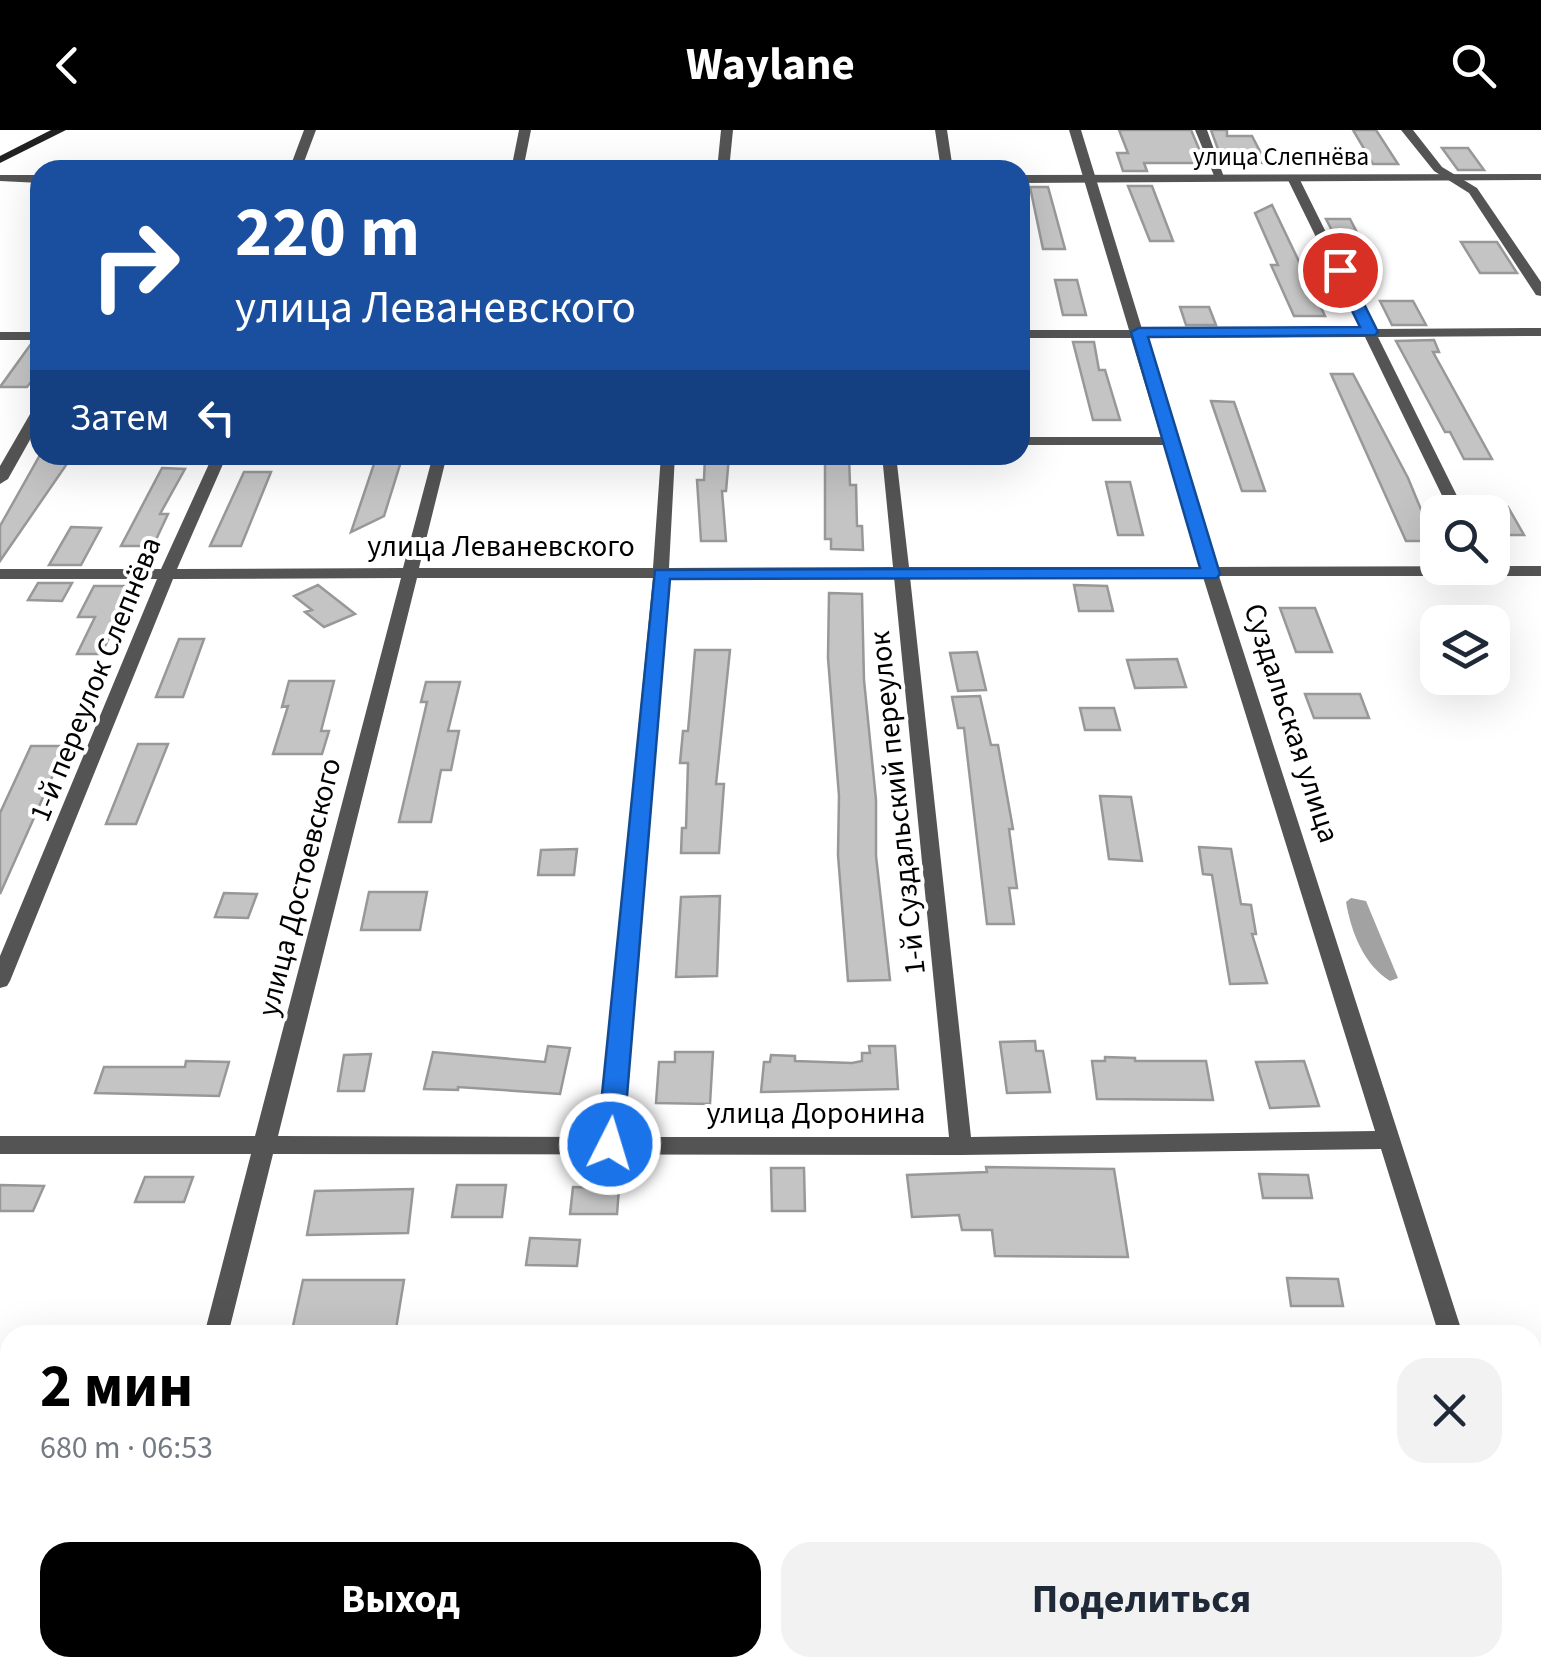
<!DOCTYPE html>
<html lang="ru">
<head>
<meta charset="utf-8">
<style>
	:root { --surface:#fff; --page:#f2f2f3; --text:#1f2937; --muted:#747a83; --accent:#000 }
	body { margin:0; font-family:"Source Sans 3",sans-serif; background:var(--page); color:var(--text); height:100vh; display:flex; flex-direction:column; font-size:38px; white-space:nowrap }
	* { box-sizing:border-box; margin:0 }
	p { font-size:32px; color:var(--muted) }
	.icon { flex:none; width:55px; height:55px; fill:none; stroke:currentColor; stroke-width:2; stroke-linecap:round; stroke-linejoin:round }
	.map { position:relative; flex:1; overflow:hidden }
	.sheet { position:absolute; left:0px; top:1195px; width:1542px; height:352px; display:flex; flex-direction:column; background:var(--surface); border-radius:30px 30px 0 0; box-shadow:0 10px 40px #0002 }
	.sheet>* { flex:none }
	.hud { position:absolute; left:30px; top:30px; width:1000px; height:305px; border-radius:30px; box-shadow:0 10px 40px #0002; background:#1a4fa0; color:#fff; overflow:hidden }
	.fabs { position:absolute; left:1420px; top:365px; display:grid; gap:20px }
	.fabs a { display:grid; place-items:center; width:90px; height:90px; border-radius:20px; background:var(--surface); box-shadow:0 10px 40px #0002; font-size:50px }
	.pin { position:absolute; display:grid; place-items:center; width:85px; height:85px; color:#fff; margin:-42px; border:5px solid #fff; border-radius:50%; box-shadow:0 2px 10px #0007 }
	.me { position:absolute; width:110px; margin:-55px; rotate:5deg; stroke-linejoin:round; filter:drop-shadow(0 0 8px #0008) }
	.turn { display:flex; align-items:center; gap:35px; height:210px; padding:0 40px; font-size:45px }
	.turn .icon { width:130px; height:130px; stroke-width:2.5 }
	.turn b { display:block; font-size:70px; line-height:85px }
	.then { display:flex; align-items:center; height:95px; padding:0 40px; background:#0003; gap:20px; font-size:38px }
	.round { display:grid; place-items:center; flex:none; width:105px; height:105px; border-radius:30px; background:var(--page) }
	.headline { display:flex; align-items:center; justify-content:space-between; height:170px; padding:0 40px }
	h1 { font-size:60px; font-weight:700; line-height:75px; color:var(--accent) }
	.cta { display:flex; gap:20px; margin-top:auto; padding:20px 40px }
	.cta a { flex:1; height:115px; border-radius:30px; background:var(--accent); color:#fff; font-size:40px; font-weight:700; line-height:115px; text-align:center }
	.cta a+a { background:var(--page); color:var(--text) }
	header { display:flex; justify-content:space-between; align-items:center; height:130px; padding:0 40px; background:var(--accent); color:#fff; font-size:45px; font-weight:700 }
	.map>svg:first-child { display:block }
	.green { fill:#dbdbdb }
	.water { fill:#a2a2a2 }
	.building { fill:#c4c4c4; stroke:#989898; stroke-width:2.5 }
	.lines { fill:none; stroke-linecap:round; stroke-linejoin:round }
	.pedestrian { fill:#545454; fill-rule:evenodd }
	.minor { fill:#545454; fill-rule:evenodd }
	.secondary { fill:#212121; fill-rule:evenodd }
	.route { fill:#1a73e8; stroke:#114b97; stroke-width:2.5 }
	.labels { text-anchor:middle; stroke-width:8; stroke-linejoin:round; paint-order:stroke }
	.far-street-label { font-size:25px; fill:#000; stroke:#fff }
	.street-label { font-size:30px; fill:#000; stroke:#fff }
</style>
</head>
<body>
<header><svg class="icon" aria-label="back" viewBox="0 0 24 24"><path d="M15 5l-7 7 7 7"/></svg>Waylane<svg class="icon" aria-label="search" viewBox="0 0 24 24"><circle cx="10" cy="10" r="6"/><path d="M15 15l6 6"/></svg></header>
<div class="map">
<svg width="1541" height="1547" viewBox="0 0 1541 1547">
	<rect width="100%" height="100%" fill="#fff"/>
	<path class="green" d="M1541,1216V1389H1533L1532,1219Z"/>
	<path class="water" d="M1351,768L1366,771L1398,848L1390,851C1364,835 1351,802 1346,772Z"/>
	<path class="building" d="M1119,0H1191L1205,33H1144L1147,41H1123L1117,23H1128Z
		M1211,0H1227V6H1252L1266,33H1223Z
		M1353,0H1376L1398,34H1373Z
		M1442,18H1468L1484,40H1458Z
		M1128,56H1152L1173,111H1150Z
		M1030,57H1048L1065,119H1043Z
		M1272,75L1325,186H1294L1271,135H1278L1255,83Z
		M1326,89H1350L1379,145H1355Z
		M1461,112H1497L1517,143H1480Z
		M1055,150H1077L1086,185H1063Z
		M1380,171H1413L1426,195H1392Z
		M1180,177H1209L1216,195H1186Z
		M1434,210L1439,222H1433L1492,329H1464L1450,302H1445L1396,211Z
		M1073,212H1094L1099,240H1105L1120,290H1093Z
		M31,214H40V240L27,257H0Z
		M1331,244H1353L1408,348L1434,411H1406Z
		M1211,271L1234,272L1265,361H1242Z
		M40,325H73L0,431V396Z
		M377,325H403L384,386L351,402Z
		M825,325H849L850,355H856L857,396H862L863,420L831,419V409H825Z
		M705,326H729L726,361H722L726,411H701L697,350H704Z
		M162,338L185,339L160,384H168L153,416H121Z
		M244,342H271L241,416H210Z
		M1106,352H1130L1143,405H1118Z
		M1508,377L1524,405H1500L1492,392V382L1484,378Z
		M71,397L101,398L81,435H49Z
		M38,453H72L62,471L28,470Z
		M318,455L355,484L324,497L305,482L312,480L294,466Z
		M1074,455L1107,456L1113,481H1079Z
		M94,456H135L101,524H77L95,487H78Z
		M829,463L862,464L864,550L876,670V726L890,850L848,851L838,725L839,666L828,528Z
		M1280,478H1315L1332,522H1296Z
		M179,509H204L183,567H156Z
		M695,520H730L716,654H724L719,723H681L682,698H686L688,633H680L683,601H688Z
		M977,522L986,560L958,561L950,523Z
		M1177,529L1186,557L1135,558L1127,530Z
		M289,551H334L321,601H329L322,624H273L288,576L282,577Z
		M426,552H460L448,601H459L451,640H441L431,692H399L427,572H421Z
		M1305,564H1360L1369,588H1314Z
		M980,566L991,615H998L1013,699H1009L1017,758H1009L1014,794H987L964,598H958L952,567Z
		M1080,578H1114L1120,600H1085Z
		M138,614H168L136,694H106Z
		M31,616H66L0,764V683Z
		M1100,666L1131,667L1142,731L1109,729Z
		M1199,717L1231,719L1241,774L1251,775L1256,804H1252L1267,853L1230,854L1212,745L1203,744Z
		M577,719L574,745H538L541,720Z
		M369,762H427L420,800H361Z
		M224,763L257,764L248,788L215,787Z
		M720,766L717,846L676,847L681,767Z
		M1035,911L1036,921H1043L1050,962L1007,963L1000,912Z
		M548,916L570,918L560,964L458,957V960L424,959L433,922L545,932Z
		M869,916H895L898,959L761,962L764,932H770L771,925L795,926V931L852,933L862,931V923H870Z
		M675,922H713L710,974L656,973L659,932H675Z
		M371,924L364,961H338L344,925Z
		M1105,927L1135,928V931H1206L1213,970L1097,969L1092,931H1105Z
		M186,931L229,932L219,966L95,963L104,937H185Z
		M1304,931L1319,976L1270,978L1256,932Z
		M986,1037L1114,1039L1128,1127L995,1126L992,1100H962L959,1085L912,1087L907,1045L987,1042Z
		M771,1038H804L805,1081H772Z
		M1259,1044L1308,1045L1312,1068H1263Z
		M145,1047H193L184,1072H135Z
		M0,1055L44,1056L33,1081H0Z
		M457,1055H506L502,1087H452Z
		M573,1057L619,1058L617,1084H570Z
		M413,1059L408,1103L307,1105L315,1061Z
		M530,1108L580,1110L577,1136L526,1135Z
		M1287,1148L1338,1149L1343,1176H1291Z
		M303,1150H404L395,1205H291Z"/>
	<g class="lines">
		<path class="pedestrian" d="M1541,44V50L1020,53V45Z"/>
		<path class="minor" d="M304,0H316L301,40H289Z
			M519,0H531L523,40H511Z
			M721,0H733L729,40H717Z
			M935,0H947L953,40H941Z
			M1069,0H1081L1142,199H1361L1287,48L1293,45L1299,48L1374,199L1541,198V206L1378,207L1465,382H1450L1365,207L1145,208L1216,437L1541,436V446H1219L1463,1205H1439L1381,1019L961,1025L273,1024L228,1205H204L251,1024H0V1006H255L401,448L173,449L10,851L7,856L0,858V826L157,449H0V439H161L213,325H227L177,439L403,438L433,325H447L419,438H653L661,325H675L669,438L893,437L882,325H896L909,437H1200L1164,315H1020V307H1161L1131,208H1020V200H1129ZM894,447L949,1007H622L669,448ZM910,447H1203L1375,1001L971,1007ZM417,448H653L599,1007L278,1006Z
			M1195,0H1207L1225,50L1215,48Z
			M1401,0H1413L1442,37L1477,58L1541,152V166L1536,165L1469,63L1434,41Z
			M0,45H40V53L0,51Z
			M0,202H40V210H0Z
			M40,275V292L8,349L0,354V336L33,279Z
			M0,1405H10V1431H0Z
			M1532,1462L1541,1465V1517L1532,1513Z
			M888,1538H916L917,1547H889Z"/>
		<path class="secondary" d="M51,0H66L0,33V26Z"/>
	</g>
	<path class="route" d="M1340,136L1347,140L1378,202L1375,205L1148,207L1220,444L1217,448L670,449L623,1014L619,1022H601L597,1014L655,440L1200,438L1131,202L1139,198L1360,197L1332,140Z"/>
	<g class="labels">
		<g class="far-street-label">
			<text x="1281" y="35">улица Слепнёва</text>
		</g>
		<g class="street-label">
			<text x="501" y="426">улица Леваневского</text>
			<text transform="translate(95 549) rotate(-68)" y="10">1-й переулок Слепнёва</text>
			<text transform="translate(1292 593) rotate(72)" y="10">Суздальская улица</text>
			<text transform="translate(897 673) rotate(-96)" y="10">1-й Суздальский переулок</text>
			<text transform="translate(299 757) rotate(-76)" y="10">улица Достоевского</text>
			<text x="816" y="993">улица Доронина</text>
		</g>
	</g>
</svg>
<div class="fabs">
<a><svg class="icon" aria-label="search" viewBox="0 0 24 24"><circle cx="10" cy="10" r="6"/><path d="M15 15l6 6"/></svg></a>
<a><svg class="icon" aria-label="layers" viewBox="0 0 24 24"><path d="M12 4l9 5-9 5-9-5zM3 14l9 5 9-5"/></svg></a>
</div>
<div class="pin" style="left:1340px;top:140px;background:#d93025"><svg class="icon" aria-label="arrive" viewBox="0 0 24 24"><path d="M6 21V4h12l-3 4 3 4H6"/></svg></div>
<svg class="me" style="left:610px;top:1014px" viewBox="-20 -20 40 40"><circle r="17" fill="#1a73e8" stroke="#fff" stroke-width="3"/><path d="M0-11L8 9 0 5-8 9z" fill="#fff"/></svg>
<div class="hud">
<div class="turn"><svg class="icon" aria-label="right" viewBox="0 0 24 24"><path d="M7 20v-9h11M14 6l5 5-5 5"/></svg><div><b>220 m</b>улица Леваневского</div></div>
<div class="then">Затем<svg class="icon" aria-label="left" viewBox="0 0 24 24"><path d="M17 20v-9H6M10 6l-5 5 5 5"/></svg></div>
</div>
<section class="sheet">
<div class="headline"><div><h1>2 мин</h1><p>680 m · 06:53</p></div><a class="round"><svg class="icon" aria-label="close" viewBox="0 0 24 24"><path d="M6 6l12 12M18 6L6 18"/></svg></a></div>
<div class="cta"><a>Выход</a><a>Поделиться</a></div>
</section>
</div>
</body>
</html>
